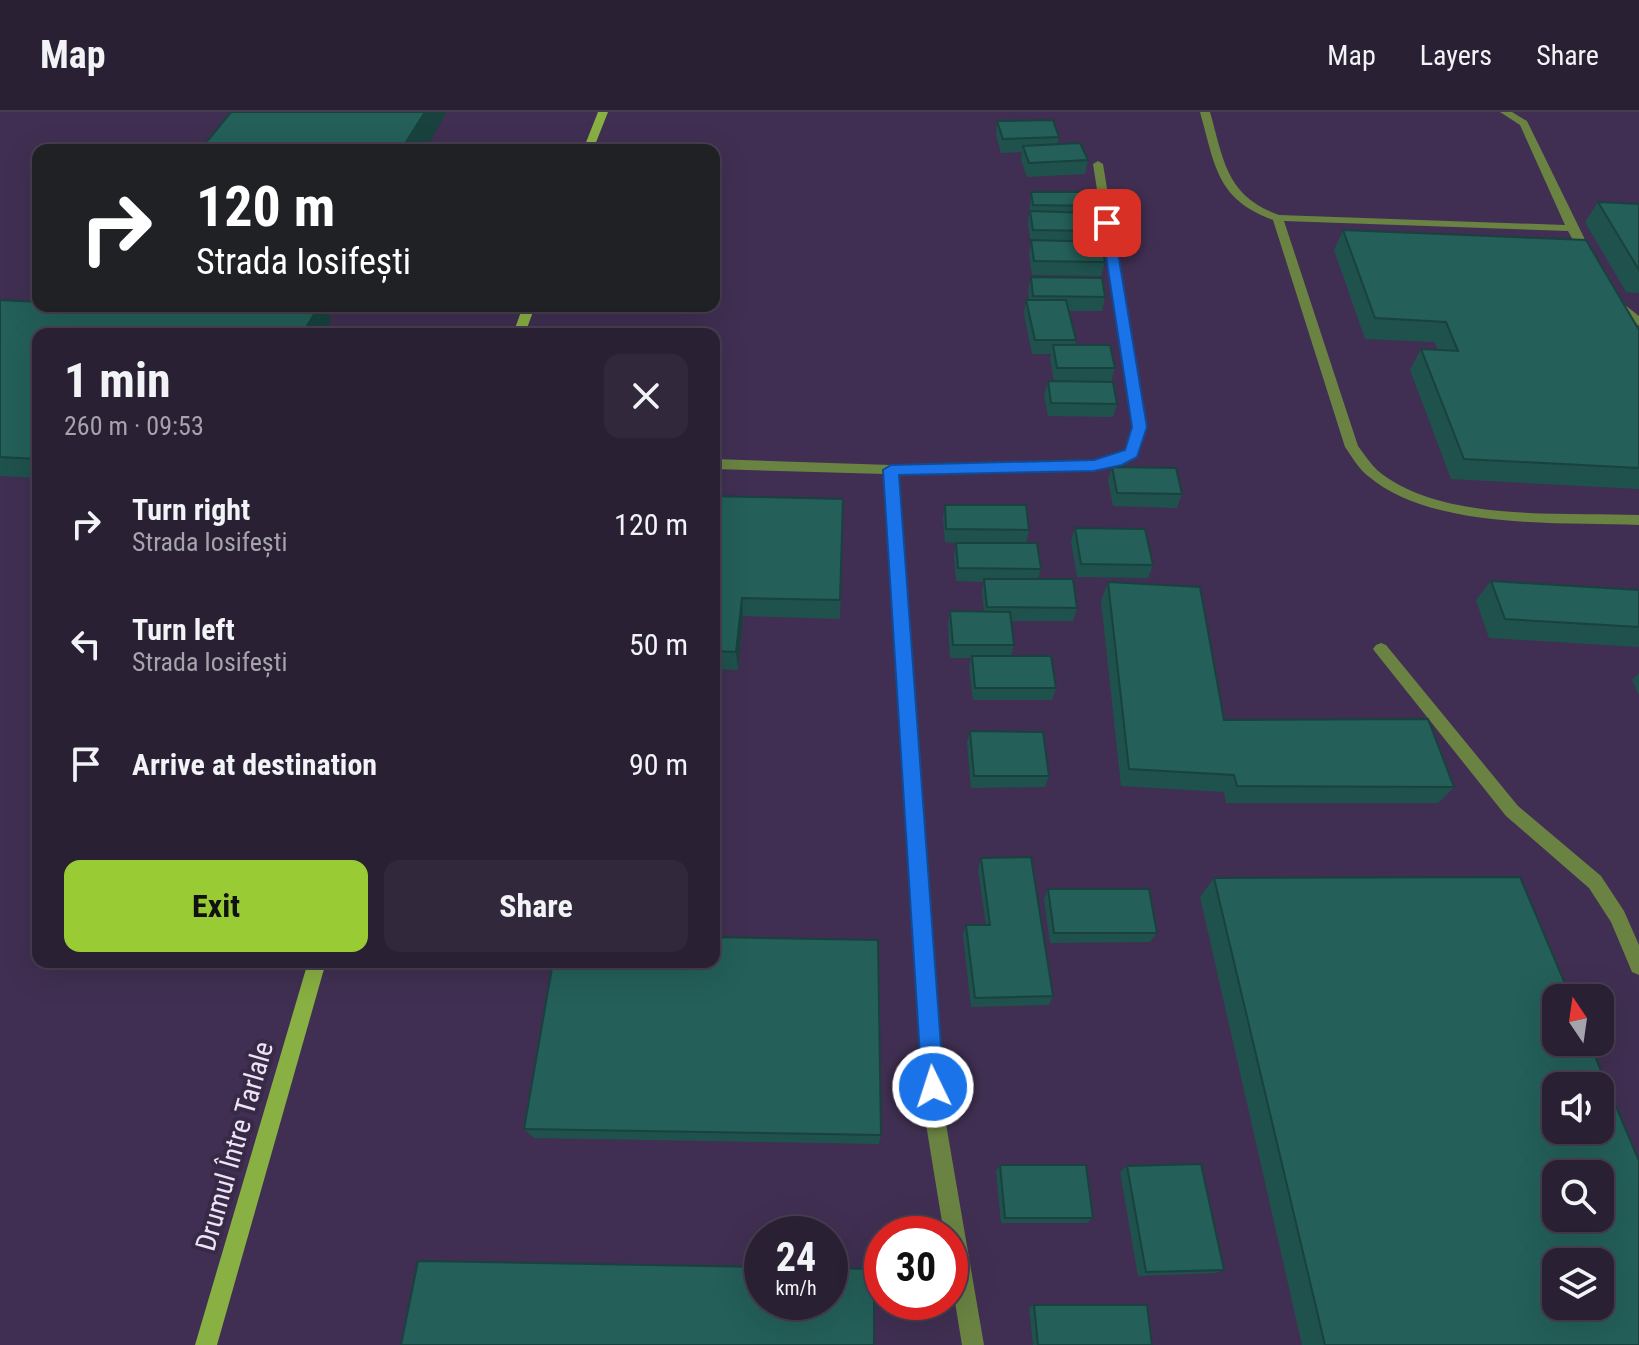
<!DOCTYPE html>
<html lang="en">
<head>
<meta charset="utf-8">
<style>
	:root { --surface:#2a2034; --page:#32283c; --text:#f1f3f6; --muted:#a5a3ac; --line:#463e4f; --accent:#99cb35 }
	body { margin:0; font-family:"Roboto Condensed",sans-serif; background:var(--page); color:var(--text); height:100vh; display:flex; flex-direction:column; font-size:30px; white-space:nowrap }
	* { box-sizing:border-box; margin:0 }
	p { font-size:26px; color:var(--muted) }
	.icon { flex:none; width:44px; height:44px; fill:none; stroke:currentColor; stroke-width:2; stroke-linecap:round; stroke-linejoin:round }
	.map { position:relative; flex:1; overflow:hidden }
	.details { position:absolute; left:32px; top:216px; width:688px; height:640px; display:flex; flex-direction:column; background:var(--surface); border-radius:16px; box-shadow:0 8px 32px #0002,0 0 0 2px var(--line) }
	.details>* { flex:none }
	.top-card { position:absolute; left:32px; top:32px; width:688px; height:168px; border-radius:16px; box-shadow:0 8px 32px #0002,0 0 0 2px var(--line); background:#202124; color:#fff; overflow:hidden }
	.needle { width:52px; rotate:347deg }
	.controls { position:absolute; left:1542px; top:872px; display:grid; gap:16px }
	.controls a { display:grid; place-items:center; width:72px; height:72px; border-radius:16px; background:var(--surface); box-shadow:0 8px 32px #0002,0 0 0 2px var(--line); font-size:40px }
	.speed { position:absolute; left:744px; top:1104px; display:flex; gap:16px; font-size:40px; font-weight:700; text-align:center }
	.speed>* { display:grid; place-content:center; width:104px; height:104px; border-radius:50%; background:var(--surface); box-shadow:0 8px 32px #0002,0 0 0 2px var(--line); line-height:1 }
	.speed small { font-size:20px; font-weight:400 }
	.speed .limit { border:12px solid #d22; background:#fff; color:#111 }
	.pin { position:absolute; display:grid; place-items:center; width:68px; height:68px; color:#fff; margin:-34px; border-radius:16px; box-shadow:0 4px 12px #0006 }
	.me { position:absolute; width:88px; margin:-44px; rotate:356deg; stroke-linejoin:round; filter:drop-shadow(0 0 6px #0008) }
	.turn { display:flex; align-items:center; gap:28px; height:168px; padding:0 32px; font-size:36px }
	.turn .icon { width:104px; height:104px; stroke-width:2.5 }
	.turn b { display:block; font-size:56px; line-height:68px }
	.round { display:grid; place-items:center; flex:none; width:84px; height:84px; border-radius:16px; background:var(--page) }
	.headline { display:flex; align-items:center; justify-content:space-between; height:136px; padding:0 32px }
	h1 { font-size:48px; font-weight:700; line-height:60px }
	.cta { display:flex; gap:16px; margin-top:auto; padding:16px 32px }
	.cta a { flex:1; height:92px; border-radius:16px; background:var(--accent); color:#111; font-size:32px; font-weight:700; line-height:92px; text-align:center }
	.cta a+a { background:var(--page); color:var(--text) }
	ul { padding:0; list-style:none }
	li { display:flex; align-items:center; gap:24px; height:120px; padding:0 32px }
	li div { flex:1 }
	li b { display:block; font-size:30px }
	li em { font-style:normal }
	header { display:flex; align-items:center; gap:48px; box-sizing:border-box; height:112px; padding:0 40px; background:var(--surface); border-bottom:2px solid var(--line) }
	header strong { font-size:38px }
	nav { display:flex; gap:44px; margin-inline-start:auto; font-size:28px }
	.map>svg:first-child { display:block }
	.built { fill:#402f52; fill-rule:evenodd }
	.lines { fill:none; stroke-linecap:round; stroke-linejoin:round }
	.lane { fill:#6a8342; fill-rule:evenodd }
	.street { fill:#6a8342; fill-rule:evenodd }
	.secondary { fill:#89b043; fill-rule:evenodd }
	.wall { fill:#1f524d }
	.shaded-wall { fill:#19423e }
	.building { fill:#245f59; stroke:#19423e; stroke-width:2; fill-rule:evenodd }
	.route { fill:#1a73e8; stroke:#114b97; stroke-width:2 }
	.labels { text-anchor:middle; stroke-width:8; stroke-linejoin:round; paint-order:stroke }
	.near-street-label { font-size:28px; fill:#ece3f6; stroke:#382a46 }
</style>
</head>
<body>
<header>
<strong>Map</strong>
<nav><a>Map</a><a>Layers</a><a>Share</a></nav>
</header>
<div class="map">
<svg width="1639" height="1233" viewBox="0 0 1639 1233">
	<rect width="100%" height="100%" fill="#382a46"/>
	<path class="built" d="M0,0H1639V1233H0ZM38,38H714V194H38ZM38,222H714V850H38ZM1556,886H1600V930H1556ZM1556,974H1600V1018H1556ZM1556,1062H1600V1106H1556ZM762,1122H830V1190H762ZM882,1122H950V1190H882ZM1556,1150H1600V1194H1556Z"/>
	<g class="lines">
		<path class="lane" d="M1200,0H1210C1224,49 1226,84 1279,103L1565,113L1520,13L1500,0H1512L1527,9L1594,146L1592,148H1584L1568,119L1284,109L1358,334C1364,342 1370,351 1377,358C1440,411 1562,400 1639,403V413C1560,410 1431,418 1368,364C1359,357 1352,345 1345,335L1273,108C1216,87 1215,53 1200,0Z
			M1098,49L1103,52L1146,315L1137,344L1122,352L1094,358L886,361L884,358L891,353L1094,348L1114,345L1126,338L1134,315L1093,52Z
			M1616,186L1639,204V214L1612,191L1610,189Z
			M1381,531L1386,533L1518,694L1601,764L1624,799L1639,833V863L1632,860L1611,810L1589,776L1506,704L1376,541L1373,537L1376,533Z"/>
		<path class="street" d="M714,347L891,353L898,358L945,1006L984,1233H962L950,1160V1122H944L925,1006L885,362L714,357Z"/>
		<path class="secondary" d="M598,0H608L593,38H583Z
			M523,194H535L525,222H513Z
			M308,850H326L217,1233H195Z"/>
	</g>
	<path class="wall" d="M997,9L1059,25L1058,32L1088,48L1085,62L1027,65L1021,48L1022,40L1001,41L996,23Z
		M1031,80L1093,94L1092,101L1096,119L1094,130L1105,150L1101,164L1032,163L1029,142L1031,132L1028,113Z
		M1598,90L1639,92V181L1626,180L1585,110Z
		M1343,118L1639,218V377L1451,367L1410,258L1421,237L1438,238L1434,230L1365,227L1334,138Z
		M1031,165L1105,185L1102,199H1069L1076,228L1075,233L1115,256L1111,270L1054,269L1050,247L1051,242H1032L1024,202L1026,188H1029L1028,179Z
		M0,188L331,208L323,222H38V366L0,364Z
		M1048,269L1117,292L1113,305L1048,304L1044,283Z
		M1112,355L1182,382L1177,396L1113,394L1108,368Z
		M714,384L843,387L840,507L743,504L738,558L714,557Z
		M945,393L1029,418L1026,431L1041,457L1038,467L1077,496L1073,509H1011L1014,533L1011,544L1056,576L1052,588H973L969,556L971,546H950L948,512L950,499H984L982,480L984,470L956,469L954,444L956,431L945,430L943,406Z
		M1075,416L1153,453L1148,466L1077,465L1071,429Z
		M1491,469L1639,478V535L1489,526L1476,488Z
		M1108,470L1224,608L1454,675L1438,691H1226L1224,680L1121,674L1101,489Z
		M1639,561V583L1632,568Z
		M970,619L1049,664L1045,675L971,676L967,631Z
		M981,746L1053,884L1049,893L971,895L963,823L966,813H986L978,757Z
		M1214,766L1639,1233H1302L1200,785Z
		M1048,777L1157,821L1150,830L1050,831L1044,787Z
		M524,1017L881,1023L879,1032L534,1026Z
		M1000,1053L1093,1106L1087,1111H1001L996,1059Z
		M1127,1054L1224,1158L1215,1161L1138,1164L1120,1060Z
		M1034,1193L1152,1233H1033L1029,1195Z"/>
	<path class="shaded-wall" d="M425,0H447L425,38H401Z
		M319,194H325L331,208L323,222H302Z
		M742,486L743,504L738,558L736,540Z"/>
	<path class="building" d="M231,0H425L401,38H200Z
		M1053,8L1059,25L1003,27L997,9Z
		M1080,31L1088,48L1029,51L1023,34Z
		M1031,80H1090L1093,94L1033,93Z
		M1598,90L1639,92V158Z
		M1030,99L1092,101L1096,119L1033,118Z
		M1343,118L1586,128L1639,218V356L1464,347L1421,237L1458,239L1446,210L1375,206Z
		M1031,128L1101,130L1105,150L1034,149Z
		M1031,165L1102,166L1105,185L1033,184Z
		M0,188L38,190V194H118L248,200L252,194H319L302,222H38V347L0,345Z
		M1026,188H1066L1076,228H1035Z
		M1053,233H1110L1115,256H1057Z
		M1048,269L1113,270L1117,292L1051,291Z
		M1112,355L1176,356L1182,382L1117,381Z
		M714,384L843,387L840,488L742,486L736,540L714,539Z
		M945,393H1026L1029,418L946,417Z
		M1075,416L1145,417L1153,453L1081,452Z
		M956,431H1037L1041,457L958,456Z
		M984,467H1073L1077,496L987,495Z
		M1491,469L1639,478V515L1505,507Z
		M1108,470L1200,475L1224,608L1428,607L1454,675L1237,674L1234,663L1129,657Z
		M950,499L1010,500L1014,533H953Z
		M972,544H1051L1056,576H975Z
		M970,619L1043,620L1049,664H974Z
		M1031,745L1053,884L975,886L966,813H990L981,746Z
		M1520,765L1571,886H1556V930H1589L1639,1049V1233H1325L1214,766ZM1556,974H1600V1018H1556ZM1556,1062H1600V1106H1556ZM1556,1150H1600V1194H1556Z
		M1048,777H1149L1157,821H1054Z
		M714,825L878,828L881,1023L524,1017L553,850H714Z
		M1201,1052L1224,1158L1146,1160L1127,1054Z
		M1000,1053H1086L1093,1106H1005Z
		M418,1149L762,1155V1190H830V1156L874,1157V1233H401Z
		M1034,1193H1147L1152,1233H1038Z"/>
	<path class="route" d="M1107,107L1113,111L1147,315L1137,345L1122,353L1094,359L899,363L944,975L941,983L933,986L925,983L922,975L883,358L891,353L1094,348L1125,338L1132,315L1101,111Z"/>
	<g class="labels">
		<g class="near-street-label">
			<text transform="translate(234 1034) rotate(-74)" y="10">Drumul Între Tarlale</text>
		</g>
	</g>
</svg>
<div class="controls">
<a><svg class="needle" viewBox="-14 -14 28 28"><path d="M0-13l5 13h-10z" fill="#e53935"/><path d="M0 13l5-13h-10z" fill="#a5a3ac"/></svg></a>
<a><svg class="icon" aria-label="sound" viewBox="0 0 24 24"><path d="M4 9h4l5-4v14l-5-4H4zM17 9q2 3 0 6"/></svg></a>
<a><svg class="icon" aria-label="search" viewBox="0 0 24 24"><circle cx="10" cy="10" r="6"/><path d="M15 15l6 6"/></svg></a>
<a><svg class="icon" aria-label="layers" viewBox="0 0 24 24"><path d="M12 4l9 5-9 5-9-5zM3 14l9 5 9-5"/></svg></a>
</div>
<div class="speed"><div>24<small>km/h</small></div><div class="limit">30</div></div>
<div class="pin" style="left:1107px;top:111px;background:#d93025"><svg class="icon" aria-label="arrive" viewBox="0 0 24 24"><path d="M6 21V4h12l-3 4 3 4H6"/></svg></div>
<svg class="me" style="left:933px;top:975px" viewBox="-20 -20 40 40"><circle r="17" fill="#1a73e8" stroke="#fff" stroke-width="3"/><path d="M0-11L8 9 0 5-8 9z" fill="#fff"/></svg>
<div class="top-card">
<div class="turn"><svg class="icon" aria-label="right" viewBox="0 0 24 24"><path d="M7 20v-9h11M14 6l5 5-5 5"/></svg><div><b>120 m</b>Strada Iosifești</div></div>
</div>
<section class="details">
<div class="headline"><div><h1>1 min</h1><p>260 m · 09:53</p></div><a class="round"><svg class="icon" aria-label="close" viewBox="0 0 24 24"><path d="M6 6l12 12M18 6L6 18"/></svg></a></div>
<ul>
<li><svg class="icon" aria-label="right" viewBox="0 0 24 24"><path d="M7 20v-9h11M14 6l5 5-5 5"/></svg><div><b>Turn right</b><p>Strada Iosifești</p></div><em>120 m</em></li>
<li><svg class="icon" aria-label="left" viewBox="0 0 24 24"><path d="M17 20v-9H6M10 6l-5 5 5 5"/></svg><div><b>Turn left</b><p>Strada Iosifești</p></div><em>50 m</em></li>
<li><svg class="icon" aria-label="arrive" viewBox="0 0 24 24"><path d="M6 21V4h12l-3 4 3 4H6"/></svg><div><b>Arrive at destination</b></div><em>90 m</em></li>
</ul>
<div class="cta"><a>Exit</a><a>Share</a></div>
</section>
</div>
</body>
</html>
